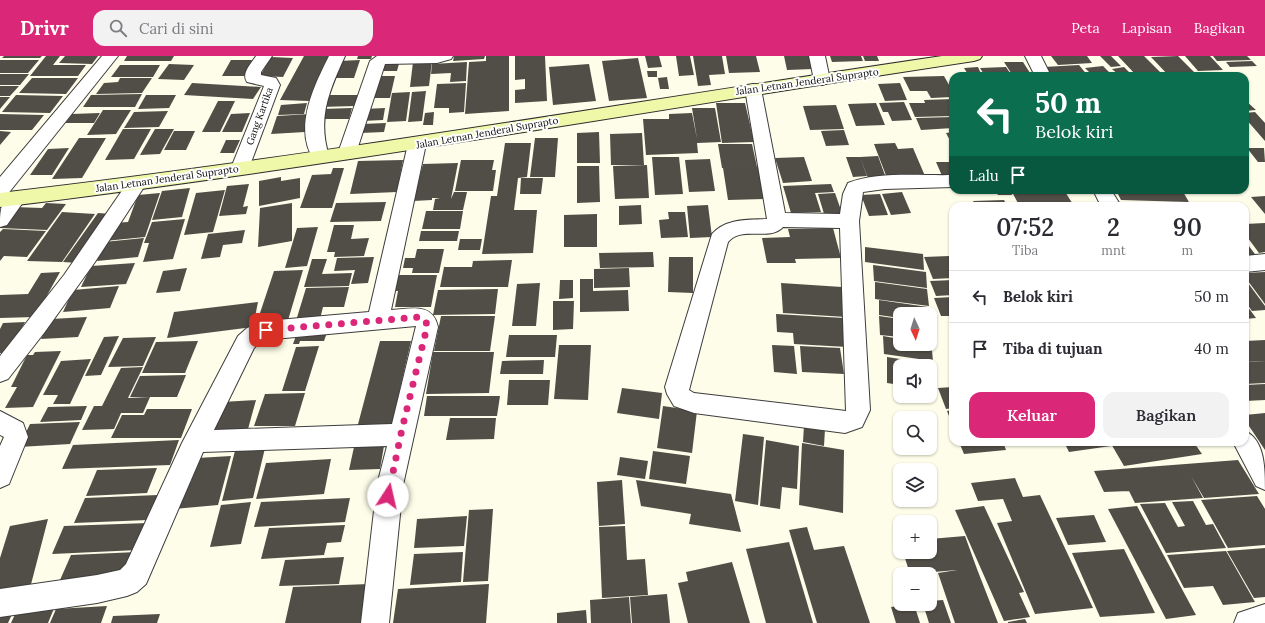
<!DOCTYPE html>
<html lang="id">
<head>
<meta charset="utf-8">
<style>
	:root { --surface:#fff; --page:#f2f2f3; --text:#2b2b33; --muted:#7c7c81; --line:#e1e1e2; --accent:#db2777 }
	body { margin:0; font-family:Lora,serif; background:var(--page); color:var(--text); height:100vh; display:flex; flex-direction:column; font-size:15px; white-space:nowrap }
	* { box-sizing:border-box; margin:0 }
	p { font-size:13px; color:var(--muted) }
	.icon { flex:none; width:22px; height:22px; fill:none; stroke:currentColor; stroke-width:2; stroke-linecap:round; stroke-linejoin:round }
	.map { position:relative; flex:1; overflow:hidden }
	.drawer { position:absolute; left:949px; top:146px; width:300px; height:244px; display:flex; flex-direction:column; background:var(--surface); border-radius:12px; box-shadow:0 1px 3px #0004 }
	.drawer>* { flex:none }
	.top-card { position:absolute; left:949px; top:16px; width:300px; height:122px; border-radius:12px; box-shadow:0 1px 3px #0004; background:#0b6e4f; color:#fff; overflow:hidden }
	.needle { width:26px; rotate:176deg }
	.buttons { position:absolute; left:893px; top:251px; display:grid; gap:8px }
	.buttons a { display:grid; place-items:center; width:44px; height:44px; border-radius:8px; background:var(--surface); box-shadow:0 1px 3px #0004; font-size:20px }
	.pin { position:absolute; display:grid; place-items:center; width:34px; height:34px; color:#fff; margin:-17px; border-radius:8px; box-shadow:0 2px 6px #0006 }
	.me { position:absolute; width:44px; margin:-22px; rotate:10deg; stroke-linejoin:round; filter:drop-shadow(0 0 3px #0008) }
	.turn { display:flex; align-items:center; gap:14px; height:84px; padding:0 20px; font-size:18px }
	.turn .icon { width:52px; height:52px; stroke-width:2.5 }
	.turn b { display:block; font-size:28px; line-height:34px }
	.then { display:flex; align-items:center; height:38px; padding:0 20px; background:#0003; gap:8px; font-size:15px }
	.eta { display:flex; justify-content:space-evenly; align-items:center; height:68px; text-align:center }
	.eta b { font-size:24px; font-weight:600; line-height:28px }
	.primary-button { display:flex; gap:8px; margin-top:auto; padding:8px 20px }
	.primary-button a { flex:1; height:46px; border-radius:12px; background:var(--accent); color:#fff; font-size:16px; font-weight:600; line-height:46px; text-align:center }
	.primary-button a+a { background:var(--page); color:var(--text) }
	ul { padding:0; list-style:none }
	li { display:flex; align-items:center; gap:12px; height:52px; padding:0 20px; border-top:1px solid var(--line) }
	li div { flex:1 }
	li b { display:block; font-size:15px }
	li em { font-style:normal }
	header { display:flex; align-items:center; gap:24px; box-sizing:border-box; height:56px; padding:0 20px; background:var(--accent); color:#fff }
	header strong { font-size:19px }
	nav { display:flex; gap:22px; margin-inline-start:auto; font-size:14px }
	.search { width:280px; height:36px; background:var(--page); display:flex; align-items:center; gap:10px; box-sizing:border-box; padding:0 14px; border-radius:12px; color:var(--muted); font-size:15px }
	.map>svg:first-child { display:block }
	.building { fill:#514e47 }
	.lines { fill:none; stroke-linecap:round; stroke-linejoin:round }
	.street-casing { stroke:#3d3d3d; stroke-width:2 }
	.secondary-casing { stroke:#2c2c2c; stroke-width:2 }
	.street { fill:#fff; fill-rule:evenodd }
	.secondary { fill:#eff8a9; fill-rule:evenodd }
	.route { stroke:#db2777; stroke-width:7; stroke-dasharray:0 12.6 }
	.labels { text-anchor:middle; stroke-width:4; stroke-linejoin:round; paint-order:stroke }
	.far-street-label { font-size:10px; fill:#0a0a0a; stroke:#fff }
</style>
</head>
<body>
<header>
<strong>Drivr</strong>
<div class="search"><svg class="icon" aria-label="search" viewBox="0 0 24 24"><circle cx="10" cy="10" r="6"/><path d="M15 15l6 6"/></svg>Cari di sini</div>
<nav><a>Peta</a><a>Lapisan</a><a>Bagikan</a></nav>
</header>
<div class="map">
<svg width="1265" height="567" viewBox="0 0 1265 567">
	<rect width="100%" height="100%" fill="#fdfde9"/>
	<path class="building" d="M4,0H42L40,2H2Z
		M46,0H60L53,9H86L78,20H30Z
		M65,0H98L92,8L59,7Z
		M127,0H174L171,5H124Z
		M304,0H331L309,45L280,44Z
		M358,0H372L371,3H357Z
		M454,0H485L484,3L453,5Z
		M486,0H509V55L465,58L469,6L486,5Z
		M515,0H545L547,45L515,47V34L525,33V23L515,24Z
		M645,0H659L662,11L648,12Z
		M676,0H690L694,19L679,20Z
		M693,0H722L725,18L709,19L711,29L698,30Z
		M726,0H756L760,16L729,17Z
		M784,0H809L813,13L787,14Z
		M830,0H861L863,5L832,6Z
		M863,0H877L879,5H865Z
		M1051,0H1087L1092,7L1058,9Z
		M1100,0H1111L1121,10L1111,11Z
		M1118,0H1144L1160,16L1136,19Z
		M1178,0L1198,20H1169L1151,1Z
		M1185,0H1210L1223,14L1198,15Z
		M1213,0H1247L1251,4L1217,5Z
		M271,1L293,2L283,21L260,20Z
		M638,2L647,42L609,45L602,5Z
		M0,4H39L28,17H0Z
		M231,4H252L244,20H222Z
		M360,4L354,22H331L338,5Z
		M400,4L397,15H379L382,5Z
		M432,5L429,30L410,31L413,6Z
		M1252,5L1257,10L1230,11L1226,6Z
		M467,6L466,25L450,26L451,17L431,18L432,8Z
		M1004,6H1023L1032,20H1013Z
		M169,8L194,9L184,24L158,23Z
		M589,8L596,45L553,49L549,11Z
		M120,9H160L153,21H111Z
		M1079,9L1088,20H1051L1044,11Z
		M1103,10L1113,20H1093L1085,12Z
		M978,11L982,20H969L964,12Z
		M1006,11L1012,20H985L980,12Z
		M1124,11L1133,20H1120L1112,13Z
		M647,15H657V21H648Z
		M0,18H29L20,29H0Z
		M375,20H395L390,42H368Z
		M944,20L953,36V41L931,42L927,35H910L903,21Z
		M667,21L669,33H660L658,22Z
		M32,22H78L66,38L19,37Z
		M120,22H152L142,37L96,38L104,27L118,26Z
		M192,27L261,31L253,43L184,39Z
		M466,27L464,56L449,57V52H434L437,28Z
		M900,27L907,44L885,45L878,28Z
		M0,30H19L10,40H0Z
		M426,35L422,65L408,66L412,36Z
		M410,36L406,65L387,66L392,37Z
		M142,38L135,51H83L91,39Z
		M16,39L63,40L50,57L2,56Z
		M146,39H176L169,52L138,53Z
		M323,39H358L355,50L319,51Z
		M0,41H10L0,53Z
		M953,43V60L915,61L909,47H925L924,44Z
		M1245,44L1256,54L1245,55Z
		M218,45H235L220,76H202Z
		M904,46L912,64L892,65L888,56H883L879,47Z
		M307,47L304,58L278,59L281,49Z
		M716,47H745L754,86L722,87Z
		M876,47L885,69L856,70L848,48Z
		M836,49L844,73L810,74L803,50Z
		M352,52L349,63H318L321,53Z
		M385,52L383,64L362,65L364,53Z
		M692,52H715L721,86L697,87L698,97L646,99L643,63H669V58L692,57L697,83Z
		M103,54H131L116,78L87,79Z
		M168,55L159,71L124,72L134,56Z
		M434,56L433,69H423L425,57Z
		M1255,56L1265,67V85L1245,62V57Z
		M100,57L94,67H65L72,58Z
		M250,57L242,76H222L231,58Z
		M0,58L44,59L32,74H0Z
		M310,58L305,76L271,78L277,60Z
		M953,61V72L921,74L916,62Z
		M386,67L384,76L360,77L362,68Z
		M123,73H151L134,103L105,104Z
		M155,73H174L160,98L140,99Z
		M844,74L849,89L826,90L821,75Z
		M0,75L11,76L0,89Z
		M174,75H195L186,94H164Z
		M599,76L600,107H577V77Z
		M953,76V90L946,77Z
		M642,77L644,109H611L610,78Z
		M79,82H106L82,122L52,123Z
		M535,82H558L555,121H530Z
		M226,84H240L234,97H220Z
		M505,87H531L527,121L518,122L514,154H537L533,197L482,198L491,140H497Z
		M895,87L898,93L913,92L925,120L887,122L874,88Z
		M718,88H752L757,111L722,112Z
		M69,92L52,119H30L48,93Z
		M1247,92H1264L1265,106H1258Z
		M878,100L886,122H868L860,101Z
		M652,101H679L683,138L655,139Z
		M804,101L812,125L783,127L775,102Z
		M846,101H860L867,120L853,121Z
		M710,103L715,135L689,136L685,104Z
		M403,104L397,136L350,138L358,105Z
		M461,104H494L492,114H496L493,135H455Z
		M936,106H953V121L943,122Z
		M458,107L451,143L454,136H467L463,154H433L435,143L440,142H432V144L413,145L423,108Z
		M647,109L649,142L615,143L613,110Z
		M577,110H599L600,146L577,147Z
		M758,111L764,143L728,144L723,112Z
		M333,112H344L332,152H300L312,119L331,118Z
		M281,121V125L300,122V142L259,150V125Z
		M521,122H543L541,138H520Z
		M249,128L243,151L248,150L246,158L219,160L227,130Z
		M831,128L834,136L815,137L821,156L791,157L783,130Z
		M190,132L182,161L152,164L162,135Z
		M225,134L213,176L184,179L196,137Z
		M995,134H1010L1012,139H998Z
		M1011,134H1064L1074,150L1019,149Z
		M1116,134H1182L1189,146L1121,144Z
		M902,136L911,157L891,159L882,138Z
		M160,137L145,181L105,185L112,167L128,166L138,139Z
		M835,137L843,160L825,161L818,138Z
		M880,138L888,159L869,160L861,139Z
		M1265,140V158L1251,141Z
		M1004,144L1007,150H976L973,145Z
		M386,146L381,165L330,166L336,147Z
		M46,147L66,148L47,174L0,172V169L14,151L42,152Z
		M292,147V185L258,191L260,152Z
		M1139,148H1188L1189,150H1140Z
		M641,149L642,168L619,169V150Z
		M708,149L712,181L690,182L687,150Z
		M426,155H463L460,173H422Z
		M62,156L95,158L62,206L27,205Z
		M668,156H685L688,181L661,182L659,164L669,163Z
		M98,157L112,158L79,207L63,206Z
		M597,158V191H564V159Z
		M185,163L173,203L143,206L149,187H144L152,166Z
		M1265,167V196L1259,197L1245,178V168Z
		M334,169H354L351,183L369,182L364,200L334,201L335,196H327Z
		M318,171L307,210L285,212L297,172Z
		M833,172L841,202L795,203L796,207H767L762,182L790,181L788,173Z
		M3,173L46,175L27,201L4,200L0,205V176Z
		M245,174L242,187L223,189L220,201L201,203L208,178Z
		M421,175H459L457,185H419Z
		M144,182L138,201L97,205L104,186Z
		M460,183H482L480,194H458Z
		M1245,185L1258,202L1245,203Z
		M865,191L923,198L924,214L865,206Z
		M417,193H444L439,217H412L413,212H403L405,202H415Z
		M653,196L654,211L600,212L599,197Z
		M949,200L953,208V222L933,223L924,201Z
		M374,201L368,227L351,228L355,214L334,215L337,202Z
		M669,201H693V237L668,236Z
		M312,203H327L322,218L352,217L349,230L304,231Z
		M512,204L508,231H440L444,211H472L473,205Z
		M135,207L126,228L81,231L91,210Z
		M873,209L926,216L927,232L874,225Z
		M187,212L180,235L156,237L163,215Z
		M629,212L630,231L594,232V213Z
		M303,214L286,271L255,272L274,215Z
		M60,216L35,261L0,262V239L28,238L41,217Z
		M1265,216V248L1245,221V217Z
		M394,219H437L431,251H395L398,235H390Z
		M580,223H593V235L628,234L629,255L580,256Z
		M1245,223L1265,250V254L1252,255L1245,245Z
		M560,224H573V242L559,243Z
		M953,224V239L936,240L930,225Z
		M875,226L927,233L929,250L875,243Z
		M540,227L536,270H512L517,228Z
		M781,227L842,231L846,261L783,257Z
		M119,230L110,252L63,256L73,234Z
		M349,231L344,251H323L319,267L295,268L306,232Z
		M498,233L495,258L433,259L438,234Z
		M953,241V260H941L934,242Z
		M879,244L928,251L929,258H900V262L879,259Z
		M553,245H574L573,273L553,274Z
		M258,246L253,271L167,282L174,256Z
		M1245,247L1256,262L1245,263Z
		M776,258L844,262L847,291L794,288L793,277L777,276Z
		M441,260H495L490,295H434Z
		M879,260L900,263V281L880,279Z
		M87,261L78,281L41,283L51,263Z
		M25,266L8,297H0V273L3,267Z
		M298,274H328L324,285H300L299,288H293Z
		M509,279H557L555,301H506Z
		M119,280L101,319L85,320L104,281Z
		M883,280L900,283V288H930L931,284L933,305L884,298Z
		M156,281L143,310L108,311L123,282Z
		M1265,284V305L1245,306V285Z
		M198,285L185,317H142L156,286Z
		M380,285H411L391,372H357Z
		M559,289H591L588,344L554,343Z
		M772,289L794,290L797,318L774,316Z
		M319,290L305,335H282L296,291Z
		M800,290L840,292L844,318L802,316Z
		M61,295L33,351L5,352L17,331H11L27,299H33L35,296Z
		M433,296H494L489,337L426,338Z
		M887,301L932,308L934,334L930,333V310H900V329L887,327Z
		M91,303L70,348H53L58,339H43L61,305Z
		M544,304L543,318H500L502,305Z
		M1265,305V327L1245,328V306Z
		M143,311L128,342L150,341L143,357H121L114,373L82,374L94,350H102L121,312Z
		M186,319L177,341H130L140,320Z
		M509,324H550L548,349H507Z
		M1265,328V344L1245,345V329Z
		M953,331V352L946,353L938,332Z
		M622,332L662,337L659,363L617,357Z
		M305,337L295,370H254L265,338Z
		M427,340H500L497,360H424Z
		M256,344L248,373L213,374L222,346Z
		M87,350L81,364L40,366L48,351Z
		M663,350L697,355L692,397L657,392Z
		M147,353H192L181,382H111L122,359H144Z
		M953,354V370L947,355Z
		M1265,357V394L1245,364V359Z
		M450,362H496L494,383L446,384Z
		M80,366L70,388L19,391L30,368Z
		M804,369L825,373L824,390L803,386Z
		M743,378L764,381L758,449L735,445Z
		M179,384L170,409L62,413L73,389Z
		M766,384L799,390L797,433L782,431L780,453L760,450Z
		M959,386H1003L1006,394L964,398Z
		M1064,386H1109L1111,390L1069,396Z
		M1110,386H1180L1182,390L1195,388L1202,398L1124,410Z
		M802,387L844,394L843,457L799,449Z
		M266,388L253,442L222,445L236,391Z
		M384,390L380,413L349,414L354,391Z
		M653,395L690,400L686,428L649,423Z
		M231,400L218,449L174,453L182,426H191L197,402Z
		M620,401L648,405L645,423L617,419Z
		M331,403L324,438L256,443L266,407Z
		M1238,404L1259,438L1204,442L1191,420L1203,442L1135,447L1125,427L1129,435L1104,436L1094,415Z
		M157,412L147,437L86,440L97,414Z
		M1015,422L1023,441L1040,439L1093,552L1035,558L997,467L1012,465L1003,443L978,445L971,427Z
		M622,424L625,468L599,470L597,426Z
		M636,424L731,438L741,476L689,468L691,458L641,450Z
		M158,439L148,464L74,467L85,442Z
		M1257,440L1265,453V489L1228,492L1201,444Z
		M350,442L345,466L254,471L261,446Z
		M1193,445L1206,469L1213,468L1226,492L1166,497L1140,448L1165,447L1178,471L1185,470L1172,446Z
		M251,446L241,488L210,491L221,449Z
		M984,450L1024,536L1019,537L1030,561L1004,565L955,454Z
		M1137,450L1196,559L1166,563L1108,453Z
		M493,453L488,525L463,526L469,454Z
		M1094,459L1106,486L1068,489L1056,462Z
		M467,460L464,490L414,492L417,463Z
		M48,463L29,536L0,542V502L10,470Z
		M148,467L138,494L52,498L64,470Z
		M345,469L341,486L327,487L324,499L261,503L269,472Z
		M625,470L627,504L645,503L648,539L602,542L599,471Z
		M807,471L814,494L844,490L870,567H817L789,474Z
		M965,480L977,513L998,567H955L938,517L957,514L910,518L903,496H930V483Z
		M789,486L813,567H766L746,493Z
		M1265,492V541L1254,542L1227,495Z
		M1124,493L1155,557L1100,561L1072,497Z
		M1226,495L1255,546L1223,549L1213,530L1184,532L1167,499Z
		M137,496L128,520L60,524L71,499Z
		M463,496L461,526L410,529L414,498Z
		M344,501L339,528L279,530L285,504Z
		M732,506L750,567H688L678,527L688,525L686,516Z
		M369,528L362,567H285L293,531Z
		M489,528L486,567H393L398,533Z
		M667,538L670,567H632L630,541Z
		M629,541L631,567H591L590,544Z
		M943,544L951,567H929L923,548H930V545Z
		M914,548L920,567H896L891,551Z
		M55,550L48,567H11L18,552Z
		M107,550L101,567H50L56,553Z
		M14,554L8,567H0V555Z
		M586,554L587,567H557V557Z
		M160,558L157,567H111L113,560Z
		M1025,563L1027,567H1008V566Z"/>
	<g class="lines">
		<g class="street-casing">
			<path id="street" d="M102,0H118L7,139L0,141V121Z
				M256,0H272L261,16V19L276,22L280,29L249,112L246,116L240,118L234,116L231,112L264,30L247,26C241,17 251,8 256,0Z
				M329,0H345C329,35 317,62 329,100L326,104L320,106L314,104C293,72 314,30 329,0Z
				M377,0H453L451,3L437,7L385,8L356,97L353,101L347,103L341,101L338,97L370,5Z
				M809,0H825L830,24L828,27L822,29L816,27L814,24Z
				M1025,0H1041L1051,20H1035Z
				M753,28L759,29L761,33L785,157L840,158L843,138L848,127C878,115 921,120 953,119V131L885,133L863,136L859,165L870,354L862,371L845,377L694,357L674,350L667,338L665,331L712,178C726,162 748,164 767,163L745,33L747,29ZM783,171L840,172L846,355L694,337L689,334L728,186C742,169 769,186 783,171Z
				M417,82L423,84L426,88L391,254C410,253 433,246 438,271L403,429L389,567H361L377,429L387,390L203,396L146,528L137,536L127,540L97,547L0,561V533L97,519L120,514L126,508L182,387L238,280L247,272L266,265L369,256L408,88L411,84ZM416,270L392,368L214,374L254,292L263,284Z
				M137,122L144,123L146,128L95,206L44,277L8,323L0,326V300L64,219L130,123Z
				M1093,134H1111L1121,150H1101Z
				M17,135L24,137L26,142L7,169L0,171C0,155 0,141 17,135Z
				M1265,198V214L1245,216V200Z
				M0,355L23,367L28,381L9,428L0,432V390L4,381L0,379Z
				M1245,375C1265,384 1265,413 1265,434L1256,430L1233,386H1245Z
				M1265,548V567H1234L1238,557Z"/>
		</g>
		<g class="secondary-casing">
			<path id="secondary" d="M942,0H982L980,3L974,5C649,54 326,112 0,151V137C315,101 628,46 942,0Z"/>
		</g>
		<use href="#street" class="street"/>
		<use href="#secondary" class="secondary"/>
	</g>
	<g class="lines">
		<path class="route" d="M266,274L420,261L426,265L427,271L402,373L388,440"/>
	</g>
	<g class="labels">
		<g class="far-street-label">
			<text transform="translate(807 25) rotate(-8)" y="4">Jalan Letnan Jenderal Suprapto</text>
			<text transform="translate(259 60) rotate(-70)" y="4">Gang Kartika</text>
			<text transform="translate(487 76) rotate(-10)" y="4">Jalan Letnan Jenderal Suprapto</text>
			<text transform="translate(167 122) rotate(-8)" y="4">Jalan Letnan Jenderal Suprapto</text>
		</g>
	</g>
</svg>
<div class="buttons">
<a><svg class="needle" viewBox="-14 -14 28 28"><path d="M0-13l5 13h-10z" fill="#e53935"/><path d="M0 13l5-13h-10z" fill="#7c7c81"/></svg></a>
<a><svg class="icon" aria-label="sound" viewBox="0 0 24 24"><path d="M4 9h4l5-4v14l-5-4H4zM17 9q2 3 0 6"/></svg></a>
<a><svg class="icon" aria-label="search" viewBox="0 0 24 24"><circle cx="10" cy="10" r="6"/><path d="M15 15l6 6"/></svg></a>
<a><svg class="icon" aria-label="layers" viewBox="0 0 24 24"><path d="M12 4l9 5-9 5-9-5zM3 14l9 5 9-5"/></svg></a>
<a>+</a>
<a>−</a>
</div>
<div class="pin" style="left:266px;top:274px;background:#d93025"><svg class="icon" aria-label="arrive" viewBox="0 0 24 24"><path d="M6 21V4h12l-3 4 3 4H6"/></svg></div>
<svg class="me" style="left:388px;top:440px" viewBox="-20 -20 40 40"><circle r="19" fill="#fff"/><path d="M0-13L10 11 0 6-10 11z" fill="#db2777"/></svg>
<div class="top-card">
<div class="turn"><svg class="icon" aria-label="left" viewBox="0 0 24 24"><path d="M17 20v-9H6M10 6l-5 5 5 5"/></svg><div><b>50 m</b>Belok kiri</div></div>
<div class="then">Lalu<svg class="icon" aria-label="arrive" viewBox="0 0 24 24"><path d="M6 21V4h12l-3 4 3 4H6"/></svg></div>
</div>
<section class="drawer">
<div class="eta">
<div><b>07:52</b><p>Tiba</p></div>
<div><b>2</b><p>mnt</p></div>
<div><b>90</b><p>m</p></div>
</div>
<ul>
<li><svg class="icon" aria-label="left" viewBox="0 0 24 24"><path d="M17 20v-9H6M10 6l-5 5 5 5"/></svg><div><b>Belok kiri</b></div><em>50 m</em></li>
<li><svg class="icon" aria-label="arrive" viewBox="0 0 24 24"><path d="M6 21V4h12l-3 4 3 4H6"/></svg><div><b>Tiba di tujuan</b></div><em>40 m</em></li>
</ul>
<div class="primary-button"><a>Keluar</a><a>Bagikan</a></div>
</section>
</div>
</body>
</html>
